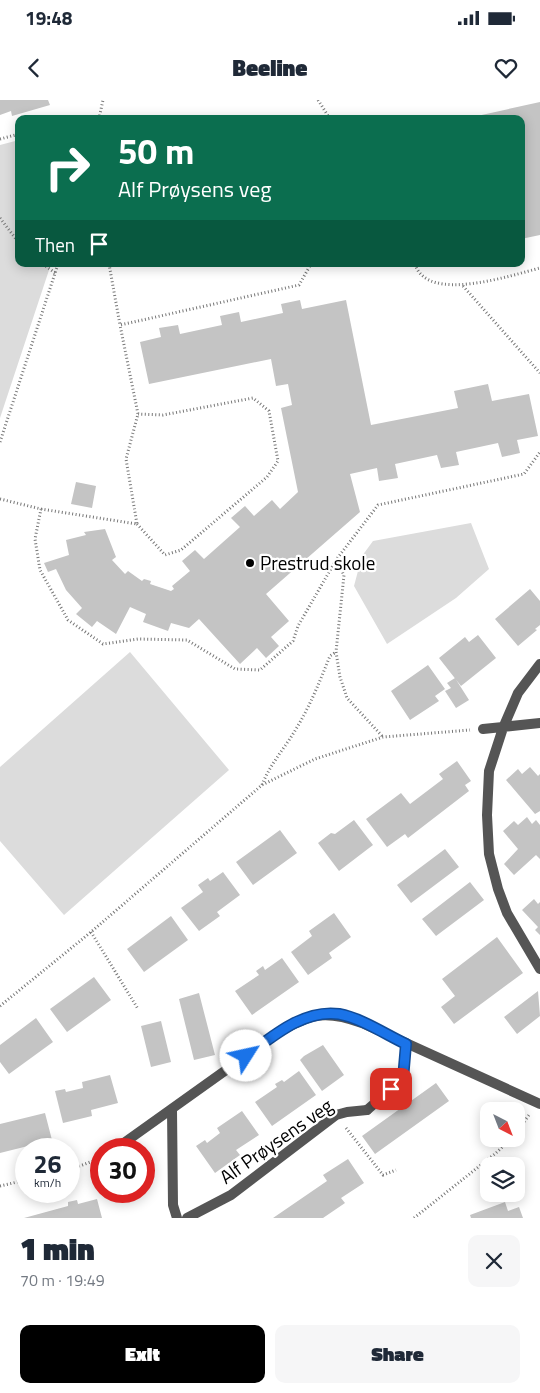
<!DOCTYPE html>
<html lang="en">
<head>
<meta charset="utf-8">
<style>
	:root { --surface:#fff; --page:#f6f6f7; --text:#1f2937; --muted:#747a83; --accent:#000 }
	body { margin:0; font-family:"Titillium Web",sans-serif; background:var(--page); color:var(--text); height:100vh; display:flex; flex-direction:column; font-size:19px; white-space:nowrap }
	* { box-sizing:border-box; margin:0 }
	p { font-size:16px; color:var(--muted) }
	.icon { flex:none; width:28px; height:28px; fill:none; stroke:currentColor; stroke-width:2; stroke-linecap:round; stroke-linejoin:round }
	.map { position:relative; height:1118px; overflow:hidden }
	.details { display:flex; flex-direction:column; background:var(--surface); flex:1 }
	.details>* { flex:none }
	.banner { position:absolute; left:15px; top:15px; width:510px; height:152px; border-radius:10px; box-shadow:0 2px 12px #0003; background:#0b6e4f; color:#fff; overflow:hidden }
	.needle { width:32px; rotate:138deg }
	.controls { position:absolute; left:480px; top:1002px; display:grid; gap:10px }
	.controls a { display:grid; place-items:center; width:45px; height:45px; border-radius:10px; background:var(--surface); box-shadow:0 2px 12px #0003; font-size:25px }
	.speed { position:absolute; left:15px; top:1038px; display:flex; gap:10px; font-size:25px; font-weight:700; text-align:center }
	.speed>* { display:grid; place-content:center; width:65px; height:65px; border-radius:50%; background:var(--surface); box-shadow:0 2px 12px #0003; line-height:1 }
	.speed small { font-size:12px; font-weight:400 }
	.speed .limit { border:8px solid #d22; background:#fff; color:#111 }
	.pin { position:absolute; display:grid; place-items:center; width:42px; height:42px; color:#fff; margin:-21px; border-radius:10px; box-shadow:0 2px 8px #0006 }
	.me { position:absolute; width:55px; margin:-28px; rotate:55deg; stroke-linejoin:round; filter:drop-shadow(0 0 4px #0008) }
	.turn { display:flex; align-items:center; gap:18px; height:105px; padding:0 20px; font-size:22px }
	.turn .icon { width:65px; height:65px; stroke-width:2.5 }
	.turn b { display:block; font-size:35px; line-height:42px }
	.then { display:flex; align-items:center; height:48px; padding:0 20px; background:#0003; gap:10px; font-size:19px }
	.round { display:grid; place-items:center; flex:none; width:52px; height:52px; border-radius:10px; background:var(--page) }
	.headline { display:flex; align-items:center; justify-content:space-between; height:85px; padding:0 20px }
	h1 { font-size:30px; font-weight:800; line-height:38px }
	.button { display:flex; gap:10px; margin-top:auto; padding:10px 20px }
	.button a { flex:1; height:58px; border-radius:10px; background:var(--accent); color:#fff; font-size:20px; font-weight:800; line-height:58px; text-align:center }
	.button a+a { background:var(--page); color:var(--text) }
	.status { display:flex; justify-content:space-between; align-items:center; height:35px; padding:0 25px; background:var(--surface); direction:ltr }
	.status svg { height:14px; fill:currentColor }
	header { display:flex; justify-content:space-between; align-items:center; height:65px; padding:0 20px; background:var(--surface); font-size:22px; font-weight:800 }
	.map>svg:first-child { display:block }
	.green { fill:#dcdcdc }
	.building { fill:#c4c4c4 }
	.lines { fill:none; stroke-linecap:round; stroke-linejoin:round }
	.path { stroke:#777; stroke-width:3; stroke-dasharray:1 2.5; stroke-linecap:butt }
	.service { stroke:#555; stroke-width:10 }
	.minor { stroke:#555; stroke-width:10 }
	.route-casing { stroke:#114b97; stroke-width:12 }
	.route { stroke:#1a73e8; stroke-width:9 }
	.poi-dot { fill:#000; stroke:#fff; stroke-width:2 }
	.labels { text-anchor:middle; stroke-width:4.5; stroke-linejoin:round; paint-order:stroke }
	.poi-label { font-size:19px; fill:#000; stroke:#fff; text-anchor:start }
	.street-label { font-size:19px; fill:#000; stroke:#fff }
</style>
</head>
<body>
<div class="status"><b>19:48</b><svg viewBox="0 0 49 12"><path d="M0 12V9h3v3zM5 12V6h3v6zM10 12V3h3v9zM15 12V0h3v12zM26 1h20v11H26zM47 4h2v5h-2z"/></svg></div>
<header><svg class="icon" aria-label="back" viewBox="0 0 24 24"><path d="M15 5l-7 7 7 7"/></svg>Beeline<svg class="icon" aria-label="heart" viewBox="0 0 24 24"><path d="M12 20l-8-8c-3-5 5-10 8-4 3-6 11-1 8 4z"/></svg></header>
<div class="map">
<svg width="540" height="1118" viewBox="0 0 540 1118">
	<rect width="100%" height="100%" fill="#fff"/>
	<path class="green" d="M19,40V164H51L0,318V45Z
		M471,423L489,469L456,498L387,544L354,486L362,456L373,441Z
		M130,552L229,670L64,815L0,741V667Z"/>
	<path class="building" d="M0,0H48L50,5L12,16L11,11L0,15Z
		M540,2V135L521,139V19L468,18Z
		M300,200L302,209L346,200L371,325L458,308L454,291L488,284L492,301L529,294L538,336L517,340L520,353L502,357L498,343L456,352L459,365L441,368L437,355L395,364L398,378L379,381L377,368L350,374L360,412L266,494L289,521L271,537L279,546L266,558L257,548L240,564L199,519L189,528L171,523L168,531L143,522L146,514L130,507L116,534L97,521L92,527L76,514L82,508L66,490L56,469L48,472L44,463L69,455L66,440L86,435L84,432L105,429L116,457L112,460L125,474L128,471L142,481L144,479L151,481L150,484L171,491L174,489L172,486L190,471L182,461L195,450L204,459L240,427L231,418L245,406L254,416L272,400L280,409L298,392L281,308L292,305L288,284L276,286L271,259L149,284L140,242L161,237L159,228L178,225L180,234L222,225L220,216L239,212L241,222L283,213L281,204Z
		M76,382L96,386L92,408L71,404Z
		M530,489L540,501V525L535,529L537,530L518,546L495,519Z
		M478,535L496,558L461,586L439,558L465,537L469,542Z
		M428,565L445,589L435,596L439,601L410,620L391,591Z
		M455,578L469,600L456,608L445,591L451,588L447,583Z
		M457,661L471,681L465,685L469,691L408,738L405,734L387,747L366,719L401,693L410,704L443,679L439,674Z
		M530,667L538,676L540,674V711L535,714L506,680L518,669L522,674Z
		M527,717L532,724L536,720L540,725V759L536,755L514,775L504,764L518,749L503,731L514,721L518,725Z
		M354,720L373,745L339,771L318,743L331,733L335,734Z
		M280,730L297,753L253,785L236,762Z
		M445,749L459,767L411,803L397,785Z
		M223,772L240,795L217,812L220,816L199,831L181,808L203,792L198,785L208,778L210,781Z
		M470,782L484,800L436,836L422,819Z
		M534,799L538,804L540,802V835L535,830L538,827L522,810Z
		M334,813L351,837L329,853L332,858L308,875L291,852L312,836L309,831Z
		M171,816L188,840L144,872L127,849Z
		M497,837L523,873L454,924L441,907L455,896L442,879Z
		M282,858L299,882L252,915L235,891L259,875L256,871L263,866L265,870Z
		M94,877L111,900L67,932L50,909Z
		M538,891L540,916L517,934L504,917Z
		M199,893L215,955L194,960L179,899Z
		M36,918L53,942L9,974L0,962V945Z
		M161,921L171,962L151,967L141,926Z
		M323,945L344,975L322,991L300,960L304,956Z
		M299,971L316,995L272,1026L255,1002L277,987L275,984L282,980L284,982Z
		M110,975L118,1003L91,1010L92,1016L63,1023L55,991L65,989L66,992L83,988L82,982Z
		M436,983L449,1001L375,1054L362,1036Z
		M242,1011L259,1035L236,1050L240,1055L215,1073L196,1046L205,1040L207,1043L220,1033L217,1028Z
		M45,1013L52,1040L0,1053V1024Z
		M348,1059L364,1083L341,1098L345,1103L323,1118H273L327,1081L323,1075Z
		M97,1099L102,1118H24L68,1106V1102L77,1100L78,1104Z
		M505,1102L508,1111L519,1107L523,1118H471L470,1115Z"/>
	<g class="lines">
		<path class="path" d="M318,0L330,19
			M99,19L103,0
			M0,39L19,34
			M0,118L19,143
			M43,164L55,173
			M109,164L120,225L299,185L311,164
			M415,164C427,204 512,175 540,168
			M463,186L540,273
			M0,342L58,164
			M0,399L41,409L35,439L40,470L68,520L103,544L138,539L187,540L235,569L260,570L293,541L298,526L336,460L378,405L524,374L540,352
			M41,409L137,424L126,359L138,314L120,225
			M137,424L165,455L181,450L267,377L278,361L269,311L253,298L163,315L138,314
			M336,460L344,475L336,552L340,577L347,598L383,637
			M262,685C270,664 285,648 296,629C310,606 320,581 330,556L336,552
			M91,832L138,909
			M0,906L91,832L262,685L315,659L383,637L470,630
			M346,1028L383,1075L396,1070
			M516,1033L529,1015
			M69,1070L101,1058
			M0,1086L26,1080
			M414,1118L496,1053L511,1039"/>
		<path class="service" d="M367,1010L403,979L406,944"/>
		<path class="minor" d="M540,564L518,593L503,628L489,671L487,715L489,754L498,789L507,813L540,869
			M483,629L540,623
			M172,1010L173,1105L177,1118
			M121,1045L278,933C311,913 326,910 362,923L540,1004
			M187,1118L231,1095L336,1015L347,1012L367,1010"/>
	</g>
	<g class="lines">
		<g class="route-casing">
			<path id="route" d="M246,956C272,937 303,909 339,914C361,918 385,934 406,944L403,979L391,989"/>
		</g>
		<use href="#route" class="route"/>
	</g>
	<circle class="poi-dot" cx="250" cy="463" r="5"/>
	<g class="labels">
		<g class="poi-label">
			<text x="260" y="470">Prestrud skole</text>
		</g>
		<g class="street-label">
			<text transform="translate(276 1041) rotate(-35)" y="7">Alf Prøysens veg</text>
		</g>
	</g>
</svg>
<div class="controls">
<a><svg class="needle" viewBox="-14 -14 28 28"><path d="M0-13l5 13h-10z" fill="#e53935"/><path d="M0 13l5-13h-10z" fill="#747a83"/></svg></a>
<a><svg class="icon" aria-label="layers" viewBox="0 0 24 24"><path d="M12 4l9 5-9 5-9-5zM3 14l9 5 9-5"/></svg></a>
</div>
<div class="speed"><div>26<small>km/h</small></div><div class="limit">30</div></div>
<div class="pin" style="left:391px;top:989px;background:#d93025"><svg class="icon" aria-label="arrive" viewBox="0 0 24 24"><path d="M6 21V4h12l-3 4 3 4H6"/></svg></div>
<svg class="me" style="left:246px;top:956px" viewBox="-20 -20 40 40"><circle r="19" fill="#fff"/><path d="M0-13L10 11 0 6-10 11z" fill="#1a73e8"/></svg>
<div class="banner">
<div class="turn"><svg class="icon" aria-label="right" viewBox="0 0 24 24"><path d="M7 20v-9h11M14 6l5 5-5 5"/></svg><div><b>50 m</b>Alf Prøysens veg</div></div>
<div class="then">Then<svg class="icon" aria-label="arrive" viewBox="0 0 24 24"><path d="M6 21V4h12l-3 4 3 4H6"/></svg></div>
</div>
</div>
<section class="details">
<div class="headline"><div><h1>1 min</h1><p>70 m · 19:49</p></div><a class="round"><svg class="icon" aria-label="close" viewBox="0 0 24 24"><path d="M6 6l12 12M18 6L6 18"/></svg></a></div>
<div class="button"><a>Exit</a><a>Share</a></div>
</section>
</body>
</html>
